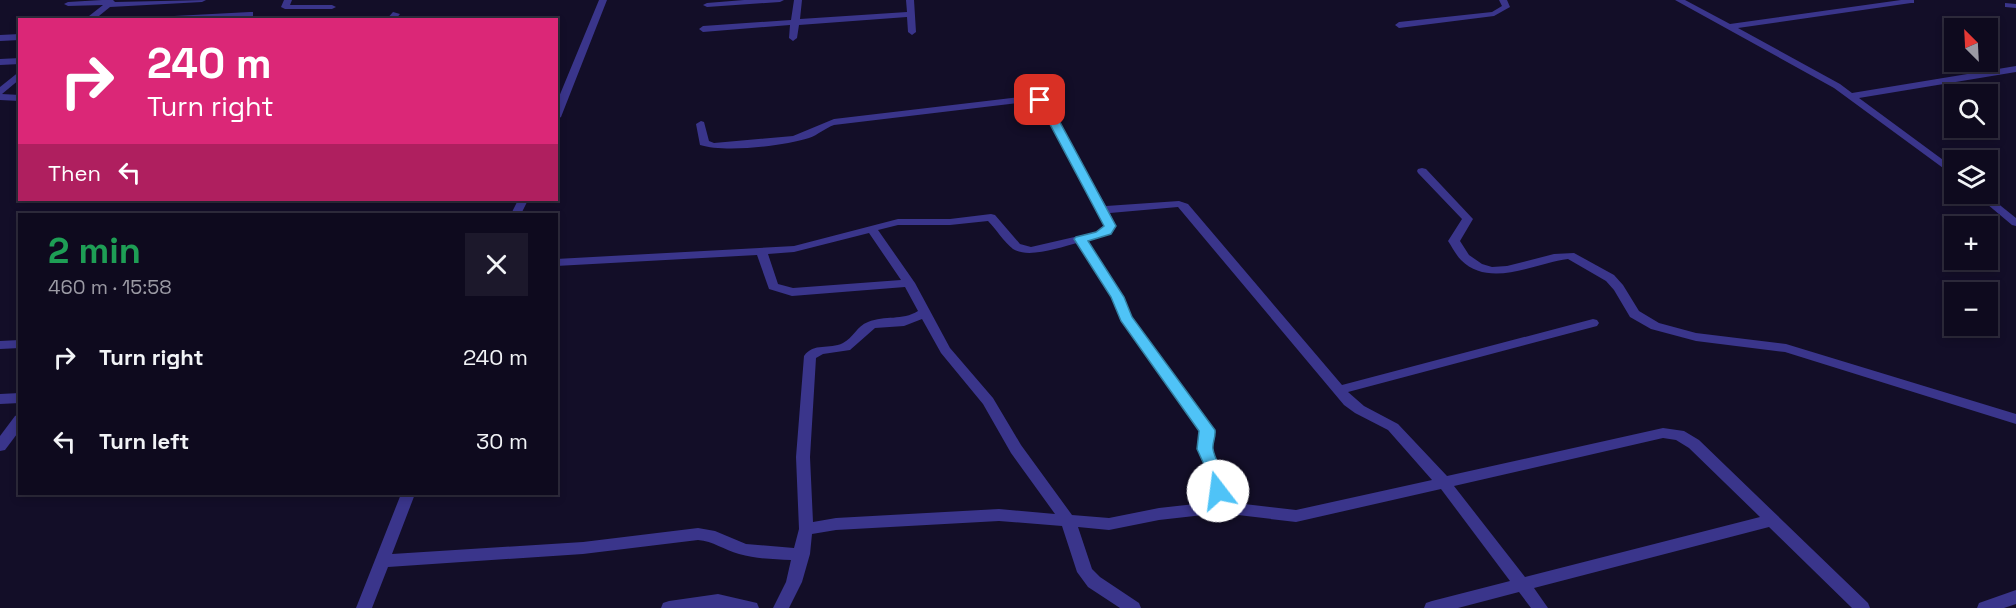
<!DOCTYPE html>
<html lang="en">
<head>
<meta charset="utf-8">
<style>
	:root { --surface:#0e0a1e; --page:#1c182b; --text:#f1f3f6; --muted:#9b9aa4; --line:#2e2b3c }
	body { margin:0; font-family:"Space Grotesk",sans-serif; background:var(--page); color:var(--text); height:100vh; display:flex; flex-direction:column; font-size:22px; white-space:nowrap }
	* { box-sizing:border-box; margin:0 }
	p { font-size:20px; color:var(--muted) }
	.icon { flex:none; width:33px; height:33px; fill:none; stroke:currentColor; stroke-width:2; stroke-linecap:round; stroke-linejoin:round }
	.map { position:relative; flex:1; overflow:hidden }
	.sheet { position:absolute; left:18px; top:213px; width:540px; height:282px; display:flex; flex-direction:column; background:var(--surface); border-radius:0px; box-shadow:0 3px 9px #0003,0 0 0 2px var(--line) }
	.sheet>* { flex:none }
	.top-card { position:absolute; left:18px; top:18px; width:540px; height:183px; border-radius:0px; box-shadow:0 3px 9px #0003,0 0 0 2px var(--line); background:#db2777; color:#fff; overflow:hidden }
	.needle { width:39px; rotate:336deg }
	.fabs { position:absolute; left:1944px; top:18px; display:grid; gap:12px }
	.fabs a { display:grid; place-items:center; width:54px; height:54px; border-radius:0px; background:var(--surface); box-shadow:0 3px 9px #0003,0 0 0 2px var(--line); font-size:30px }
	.pin { position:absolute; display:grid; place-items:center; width:51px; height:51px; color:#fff; margin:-26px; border-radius:12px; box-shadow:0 3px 9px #0006 }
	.me { position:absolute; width:66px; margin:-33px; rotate:345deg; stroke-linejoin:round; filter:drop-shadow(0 0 4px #0008) }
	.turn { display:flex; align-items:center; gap:21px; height:126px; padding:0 30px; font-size:27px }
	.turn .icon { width:78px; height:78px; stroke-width:2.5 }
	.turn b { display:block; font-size:42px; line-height:51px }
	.then { display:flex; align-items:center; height:57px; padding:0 30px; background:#0003; gap:12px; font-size:22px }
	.round { display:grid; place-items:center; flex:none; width:63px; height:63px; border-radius:0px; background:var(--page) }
	.headline { display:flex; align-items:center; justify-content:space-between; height:102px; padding:0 30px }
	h1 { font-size:36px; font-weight:700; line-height:45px; color:#1e9e55 }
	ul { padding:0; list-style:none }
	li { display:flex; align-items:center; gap:18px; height:84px; padding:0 30px }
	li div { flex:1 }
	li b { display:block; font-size:22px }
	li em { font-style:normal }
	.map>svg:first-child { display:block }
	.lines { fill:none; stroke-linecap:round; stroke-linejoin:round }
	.minor { fill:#3a358b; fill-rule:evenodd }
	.route { fill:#4fc3f7; stroke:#337fa1; stroke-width:1.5 }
</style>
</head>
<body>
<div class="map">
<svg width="2016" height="608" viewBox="0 0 2016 608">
	<rect width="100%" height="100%" fill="#130e28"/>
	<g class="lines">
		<path class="minor" d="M102,0H113L115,2L206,0L202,2L110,7L94,20H84L103,5L68,6L64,4L68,2Z
			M284,0H292L290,5H332L336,7L332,9H285L281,7Z
			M599,0H607L561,117L556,120V104Z
			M744,0H784L780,2L707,7L703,5L707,3Z
			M794,0H802L800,19L907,12L906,0H914L916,32L912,35L908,32L907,17L799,25L797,38L793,41L789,38L790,25L703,32L699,29L703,26L791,20Z
			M1499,0H1507L1510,7L1494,16L1399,28L1395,25L1399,22L1492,12L1502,6Z
			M1675,0H1685L1730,24L1901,0H1914V3H1911L1738,28L1840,84L1852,93L2016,66V72L1859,98L1954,168V176L1834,88Z
			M2005,3L2016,4V8L2005,7Z
			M250,12H253V16L202,20H151L155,17Z
			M393,12L400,14L395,20H386Z
			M20,34V40L0,41V35Z
			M20,58V64L0,65V59Z
			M20,71V79L2,94L20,95V101L0,100V87Z
			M1036,95L1045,102L1055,116L1106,206L1179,201L1188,204L1342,385L1593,319L1597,320L1599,323L1597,326L1348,392L1364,406L1398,424L1447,476L1663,428L1684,431L1699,440L1868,603L1870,608H1852L1769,527L1534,588L1548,608H1531L1519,592L1458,608H1424L1426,603L1432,601L1510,581L1441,489L1296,522L1221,513L1159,520L1109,530L1078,527L1092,569L1100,577L1139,603L1141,608H1120L1088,587L1077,572L1062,526L999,521L836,530L812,534L810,554L802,582L789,608H773L786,582L791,560C774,559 756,559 739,554C724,550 713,541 698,540L583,554L388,567L372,608H356L401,494H415L392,554L583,542L698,528L715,531L746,544L794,548L799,529L796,457L804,356C814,342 829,350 843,343C853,338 857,326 868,322C885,315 902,321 918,311L905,287L792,296L769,289L757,255L556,266V259L794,246L898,219H950L991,214L995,215L1020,244L1031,247L1096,232L1104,225L1055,131L1034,101L834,125C825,128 818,135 809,138C784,146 725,153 700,145L696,124L701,121L704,122L709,141L714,143L793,136L834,119ZM1178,207L1344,405L1355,413L1388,430L1432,480L1296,510L1227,502L1222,471L1212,449L1215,437L1214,430L1132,317L1124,297L1087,241C1100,238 1107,236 1115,226L1110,213ZM988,221C996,229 1004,242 1013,249C1028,259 1061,247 1077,243L1112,297L1122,321L1200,431L1201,437L1198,449L1208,471L1213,502L1159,508L1109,518L1072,515L1021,445L993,398L950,348L915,283L878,230L898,225H950ZM869,233L901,280L793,288L778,284L768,254L794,252ZM922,319L941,353L983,404L1011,453L1055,514L999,509L836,518L813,522L810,457L816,358L823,354L850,350L875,328L904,326ZM1663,438L1676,440L1689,448L1760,517L1525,577L1454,486Z
			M1422,168L1426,169L1473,219L1460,241L1469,255L1482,264L1492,267L1507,266L1554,254L1574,253L1614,275L1623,285L1639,311L1659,323L1696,333L1786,344L2016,414V424L1785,352L1696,341L1651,329L1630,317L1614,290L1606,281L1568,259C1535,263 1490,289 1461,260C1456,255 1452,247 1448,241L1462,219L1418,173L1417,171L1418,169Z
			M1975,194H1986L2016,218V226L2012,225Z
			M518,200H528L521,214H511Z
			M20,340V348L0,349V341Z
			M20,393V403L0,404V394Z
			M20,414V430L5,450L0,451V436L15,416Z
			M2016,590V604L2004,608H1977L1979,603Z
			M718,594L757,603L759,608H661L663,603L669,601Z"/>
	</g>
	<path class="route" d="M1036,97H1043L1056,115L1116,226L1111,234L1088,241L1124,297L1132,317L1215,430C1216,437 1212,443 1213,449C1215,464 1232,480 1224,496L1218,497L1213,496L1207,471L1197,449L1199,431L1121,321L1111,297L1074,239L1076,237L1096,232L1104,226L1045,115L1034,100Z"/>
</svg>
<div class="fabs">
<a><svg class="needle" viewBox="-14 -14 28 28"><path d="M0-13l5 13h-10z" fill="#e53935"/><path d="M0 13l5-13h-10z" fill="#9b9aa4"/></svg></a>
<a><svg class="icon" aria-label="search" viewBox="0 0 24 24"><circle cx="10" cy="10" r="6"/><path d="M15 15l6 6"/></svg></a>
<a><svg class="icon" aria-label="layers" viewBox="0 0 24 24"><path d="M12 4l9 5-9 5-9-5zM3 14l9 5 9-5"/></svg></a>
<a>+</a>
<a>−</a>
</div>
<div class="pin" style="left:1040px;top:100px;background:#d93025"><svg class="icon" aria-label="arrive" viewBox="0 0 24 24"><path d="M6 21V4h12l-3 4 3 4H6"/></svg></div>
<svg class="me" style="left:1218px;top:491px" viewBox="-20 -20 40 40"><circle r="19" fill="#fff"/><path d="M0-13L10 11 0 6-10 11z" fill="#4fc3f7"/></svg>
<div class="top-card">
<div class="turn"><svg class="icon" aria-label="right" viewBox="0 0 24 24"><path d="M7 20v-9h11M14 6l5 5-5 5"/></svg><div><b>240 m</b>Turn right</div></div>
<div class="then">Then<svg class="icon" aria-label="left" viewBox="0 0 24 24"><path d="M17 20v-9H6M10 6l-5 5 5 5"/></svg></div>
</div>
<section class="sheet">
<div class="headline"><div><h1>2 min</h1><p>460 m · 15:58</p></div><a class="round"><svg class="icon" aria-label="close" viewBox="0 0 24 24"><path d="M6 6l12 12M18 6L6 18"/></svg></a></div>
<ul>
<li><svg class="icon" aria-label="right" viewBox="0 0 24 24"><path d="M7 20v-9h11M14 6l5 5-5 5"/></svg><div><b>Turn right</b></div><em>240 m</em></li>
<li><svg class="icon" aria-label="left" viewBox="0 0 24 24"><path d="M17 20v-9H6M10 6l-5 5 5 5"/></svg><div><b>Turn left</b></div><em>30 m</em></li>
</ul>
</section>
</div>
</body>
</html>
